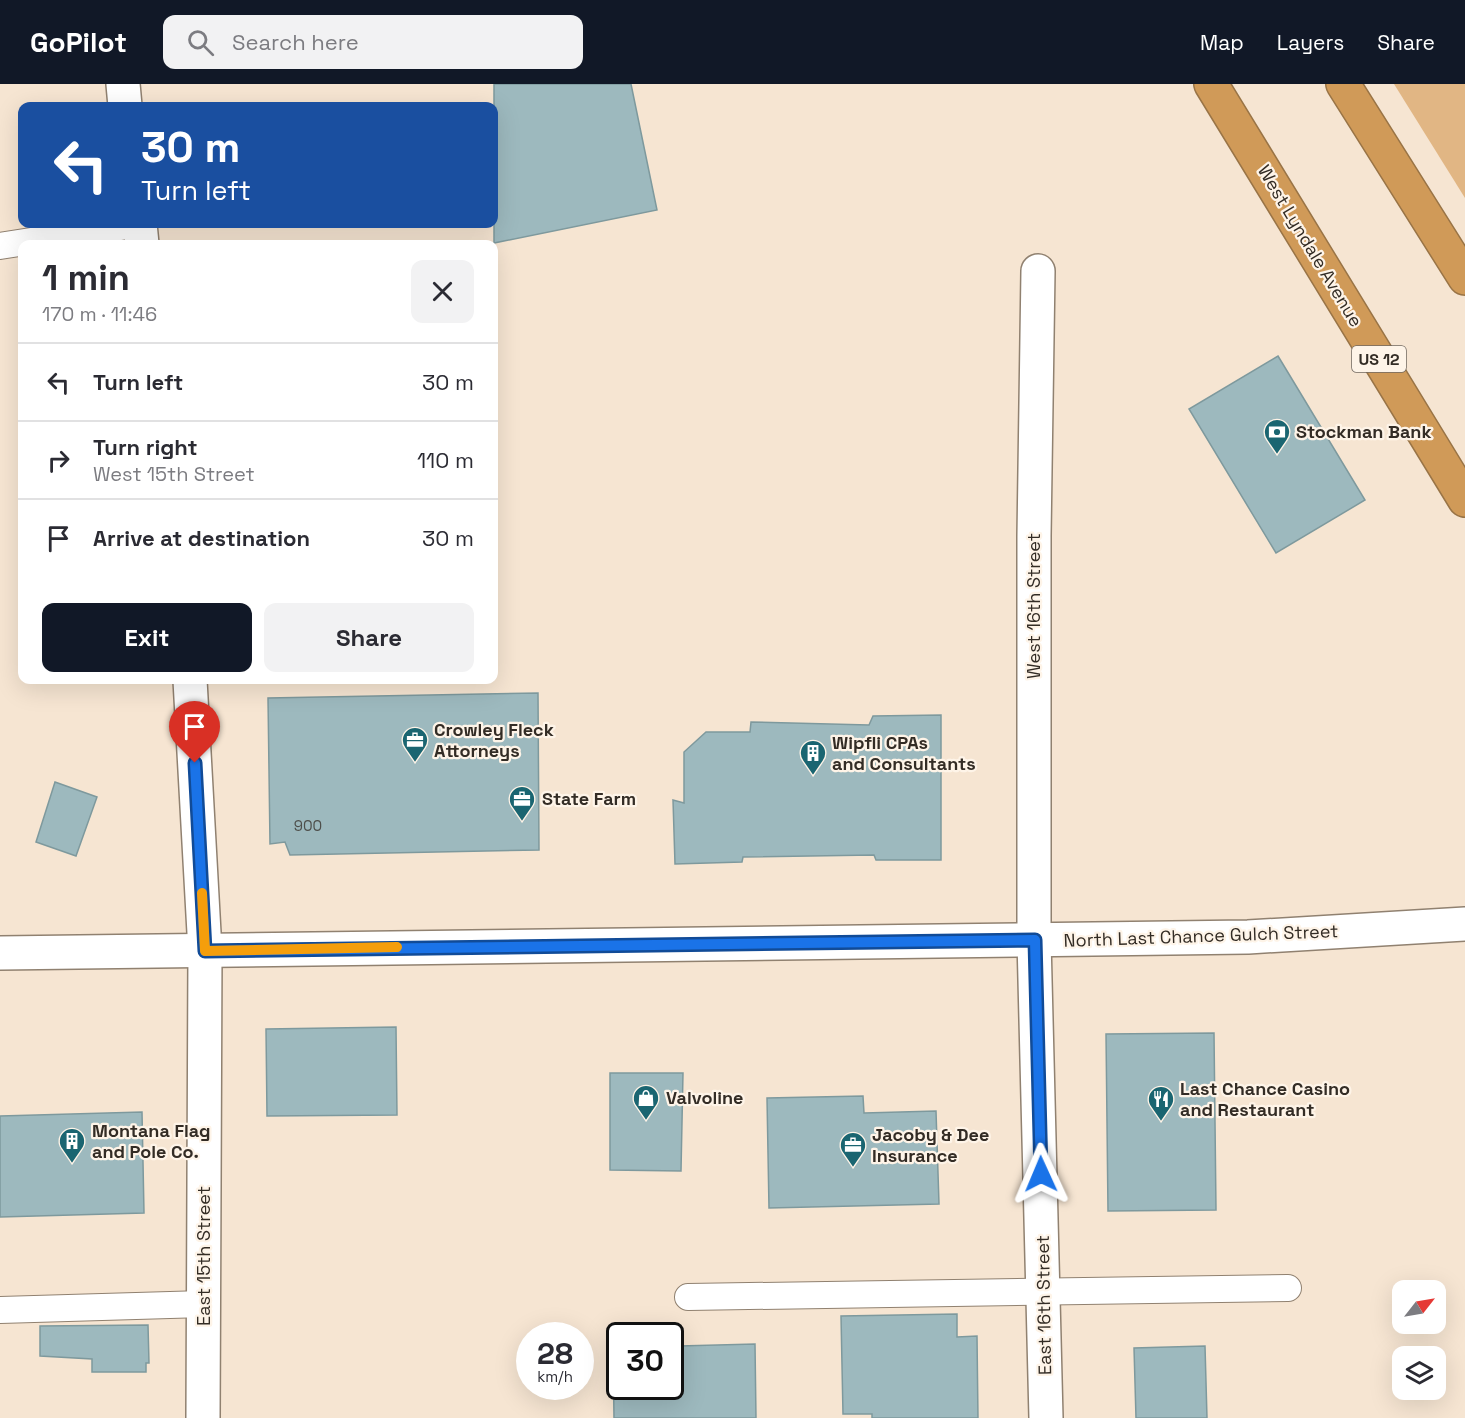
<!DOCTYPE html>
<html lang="en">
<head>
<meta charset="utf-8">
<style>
	:root { --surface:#fff; --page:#f2f2f3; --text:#2b2b33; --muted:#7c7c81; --line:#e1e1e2; --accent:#111827 }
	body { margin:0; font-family:"Space Grotesk",sans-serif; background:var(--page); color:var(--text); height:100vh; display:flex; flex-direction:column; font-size:22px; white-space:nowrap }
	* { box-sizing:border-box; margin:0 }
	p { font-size:20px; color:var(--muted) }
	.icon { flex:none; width:33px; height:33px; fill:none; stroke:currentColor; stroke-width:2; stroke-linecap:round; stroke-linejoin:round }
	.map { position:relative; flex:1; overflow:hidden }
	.panel { position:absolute; left:18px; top:156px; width:480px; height:444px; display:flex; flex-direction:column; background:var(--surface); border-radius:12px; box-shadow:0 6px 24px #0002 }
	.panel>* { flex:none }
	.hud { position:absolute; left:18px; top:18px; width:480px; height:126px; border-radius:12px; box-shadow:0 6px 24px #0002; background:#1a4fa0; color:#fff; overflow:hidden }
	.needle { width:39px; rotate:59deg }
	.tools { position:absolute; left:1392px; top:1196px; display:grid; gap:12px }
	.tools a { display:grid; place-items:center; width:54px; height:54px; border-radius:12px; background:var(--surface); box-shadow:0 6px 24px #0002; font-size:30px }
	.speed { position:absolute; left:516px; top:1238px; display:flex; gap:12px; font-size:30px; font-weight:700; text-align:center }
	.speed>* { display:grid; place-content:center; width:78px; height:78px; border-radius:50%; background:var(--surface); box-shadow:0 6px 24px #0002; line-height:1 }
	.speed small { font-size:15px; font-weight:400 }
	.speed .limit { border:3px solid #111; border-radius:9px; background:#fff; color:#111 }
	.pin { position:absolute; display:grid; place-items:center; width:51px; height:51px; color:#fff; margin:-62px -26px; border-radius:50% 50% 50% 0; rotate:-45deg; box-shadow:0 0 6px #0007 }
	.pin .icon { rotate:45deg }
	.me { position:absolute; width:66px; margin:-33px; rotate:359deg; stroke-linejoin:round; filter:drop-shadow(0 0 4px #0008) }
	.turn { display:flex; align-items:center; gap:21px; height:126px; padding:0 24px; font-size:27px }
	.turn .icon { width:78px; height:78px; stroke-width:2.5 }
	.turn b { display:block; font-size:42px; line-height:51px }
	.round { display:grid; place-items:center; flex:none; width:63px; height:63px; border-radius:12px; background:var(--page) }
	.summary { display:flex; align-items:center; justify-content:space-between; height:102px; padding:0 24px }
	h1 { font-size:36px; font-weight:700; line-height:45px }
	.cta { display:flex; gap:12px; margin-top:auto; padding:12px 24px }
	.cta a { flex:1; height:69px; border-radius:12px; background:var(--accent); color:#fff; font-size:24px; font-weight:700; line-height:69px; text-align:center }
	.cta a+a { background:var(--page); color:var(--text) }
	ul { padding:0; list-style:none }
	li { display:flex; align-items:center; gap:18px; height:78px; padding:0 24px; border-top:2px solid var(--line) }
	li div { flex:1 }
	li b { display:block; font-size:22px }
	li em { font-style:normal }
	header { display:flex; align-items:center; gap:36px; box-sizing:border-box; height:84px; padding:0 30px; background:var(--accent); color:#fff }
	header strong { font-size:28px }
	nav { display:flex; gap:33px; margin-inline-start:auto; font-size:21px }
	.search { width:420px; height:54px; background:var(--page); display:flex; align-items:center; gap:15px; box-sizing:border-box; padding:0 21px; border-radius:12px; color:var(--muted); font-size:22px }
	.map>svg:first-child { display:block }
	.green { fill:#e1b684 }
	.building { fill:#9db9be; stroke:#7e999d; stroke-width:1.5 }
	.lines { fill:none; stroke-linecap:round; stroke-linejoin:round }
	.lane-casing { stroke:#908170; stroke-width:28 }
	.street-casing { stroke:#908170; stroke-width:36 }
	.secondary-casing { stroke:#908170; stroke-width:36 }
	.highway-casing { stroke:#997446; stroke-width:36 }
	.lane { stroke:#fff; stroke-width:26 }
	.street { stroke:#fff; stroke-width:33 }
	.secondary { stroke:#fff; stroke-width:33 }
	.highway { stroke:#d09a58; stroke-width:33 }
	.route-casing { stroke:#114b97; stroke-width:15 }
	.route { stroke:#1a73e8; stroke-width:10 }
	.slow { stroke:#f59e0b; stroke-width:10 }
	.labels { text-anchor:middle; stroke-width:4.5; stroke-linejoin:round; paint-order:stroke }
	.number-label { font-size:15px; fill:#4e4f4b }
	.shield { fill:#fef4e8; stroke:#706860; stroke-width:1.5 }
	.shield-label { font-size:16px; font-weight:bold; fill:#332c25 }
	.street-label { font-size:18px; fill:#332c25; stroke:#fef4e8 }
	.poi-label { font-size:18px; font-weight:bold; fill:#332c25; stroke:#fef4e8; text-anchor:start }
</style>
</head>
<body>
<header>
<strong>GoPilot</strong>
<div class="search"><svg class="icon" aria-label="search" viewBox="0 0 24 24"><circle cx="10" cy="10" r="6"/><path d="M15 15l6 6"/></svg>Search here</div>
<nav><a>Map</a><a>Layers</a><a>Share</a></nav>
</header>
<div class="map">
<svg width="1465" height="1334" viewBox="0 0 1465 1334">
	<rect width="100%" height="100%" fill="#f6e5d2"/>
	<path class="green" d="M1394,0H1465V114Z"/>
	<path class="building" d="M494,0H631L657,126L494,159Z
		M1278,272L1365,416L1276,469L1189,325Z
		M538,609L539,766L290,771L285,758L270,760L268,614Z
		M941,631V776H876L874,771L743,773L742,778L675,780L673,716L684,719V668L706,648H750L751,638L869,641L873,632Z
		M55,698L97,713L76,772L36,758Z
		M396,943L397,1031L267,1032L266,945Z
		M1214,949L1216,1126L1108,1127L1106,950Z
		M610,989H683L681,1087L610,1086Z
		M863,1012L864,1029L936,1027L939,1120L769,1124L767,1014Z
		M142,1028L144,1129L0,1133V1032Z
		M957,1230V1253L977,1252L978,1334H872V1330H843L841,1232Z
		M148,1241L149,1279H146V1288H92V1275L40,1272V1242Z
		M613,1258H620V1302H670V1258H680L679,1262L755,1260L756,1334H614Z
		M1205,1262L1207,1334H1136L1134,1264Z"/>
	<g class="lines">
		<g class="lane-casing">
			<path id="lane" d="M0,162L140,140
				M688,1213L1288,1204
				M0,1226L204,1220"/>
		</g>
		<g class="street-casing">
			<path id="street" d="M123,0L125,22
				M140,140L142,160
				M1038,187L1034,452V856L1046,1334
				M190,596L205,867L203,1334"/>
		</g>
		<g class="secondary-casing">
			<path id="secondary" d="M0,869L1248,853L1465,840"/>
		</g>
		<g class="highway-casing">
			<path id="highway" d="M1211,0L1465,416
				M1343,0L1465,194"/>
		</g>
		<use href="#lane" class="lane"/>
		<use href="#street" class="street"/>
		<use href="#secondary" class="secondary"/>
		<use href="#highway" class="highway"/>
	</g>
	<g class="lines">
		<g class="route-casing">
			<path id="route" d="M195,679L205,867L1035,856L1041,1090"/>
		</g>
		<use href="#route" class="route"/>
		<path class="slow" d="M202,809L205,867L397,863"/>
	</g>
	<defs>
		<g id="bank-pin" transform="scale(1.35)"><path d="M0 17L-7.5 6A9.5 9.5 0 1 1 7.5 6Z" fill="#1a6571" stroke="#fef4e8"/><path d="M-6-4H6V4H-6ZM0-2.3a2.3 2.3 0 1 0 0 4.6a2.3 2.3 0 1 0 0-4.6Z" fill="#fff"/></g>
		<g id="office-pin" transform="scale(1.35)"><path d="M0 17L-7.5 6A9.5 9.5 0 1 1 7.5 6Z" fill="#1a6571" stroke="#fef4e8"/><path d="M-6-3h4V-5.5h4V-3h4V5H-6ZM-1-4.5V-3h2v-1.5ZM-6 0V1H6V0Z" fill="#fff"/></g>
		<g id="building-pin" transform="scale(1.35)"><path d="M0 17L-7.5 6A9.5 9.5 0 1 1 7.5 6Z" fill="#1a6571" stroke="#fef4e8"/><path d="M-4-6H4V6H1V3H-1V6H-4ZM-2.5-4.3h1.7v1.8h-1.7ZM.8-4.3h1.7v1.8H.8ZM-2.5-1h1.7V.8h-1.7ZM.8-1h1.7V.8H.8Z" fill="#fff"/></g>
		<g id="shop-pin" transform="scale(1.35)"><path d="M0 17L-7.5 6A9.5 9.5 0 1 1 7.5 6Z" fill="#1a6571" stroke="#fef4e8"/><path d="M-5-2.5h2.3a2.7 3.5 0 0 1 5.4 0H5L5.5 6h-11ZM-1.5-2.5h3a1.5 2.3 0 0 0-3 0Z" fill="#fff"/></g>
		<g id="restaurant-pin" transform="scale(1.35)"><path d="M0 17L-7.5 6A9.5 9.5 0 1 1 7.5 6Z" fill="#1a6571" stroke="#fef4e8"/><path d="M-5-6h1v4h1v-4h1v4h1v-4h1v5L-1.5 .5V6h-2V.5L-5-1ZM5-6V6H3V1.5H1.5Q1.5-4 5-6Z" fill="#fff"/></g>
	</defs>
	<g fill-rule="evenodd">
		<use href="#bank-pin" x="1277" y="348"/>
		<use href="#office-pin" x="415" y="656"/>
		<use href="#building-pin" x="813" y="669"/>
		<use href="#office-pin" x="522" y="715"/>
		<use href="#shop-pin" x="646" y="1014"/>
		<use href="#restaurant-pin" x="1161" y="1015"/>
		<use href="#building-pin" x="72" y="1057"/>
		<use href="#office-pin" x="853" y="1061"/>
	</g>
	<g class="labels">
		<g class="number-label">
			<text x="308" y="747">900</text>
		</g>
		<rect class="shield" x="1352" y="262" width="54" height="26" rx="4.5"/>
		<g class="shield-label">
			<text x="1379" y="281">US 12</text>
		</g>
		<g class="street-label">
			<text transform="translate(1310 162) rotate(59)" y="6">West Lyndale Avenue</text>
			<text transform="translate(1034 522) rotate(-90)" y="6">West 16th Street</text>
			<text transform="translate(1201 852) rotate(-2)" y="6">North Last Chance Gulch Street</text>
			<text transform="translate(204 1172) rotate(-90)" y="6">East 15th Street</text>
			<text transform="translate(1044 1221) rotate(-91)" y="6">East 16th Street</text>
		</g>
		<g class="poi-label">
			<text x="1296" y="354">Stockman Bank</text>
			<text x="434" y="652">Crowley Fleck<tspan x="434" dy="21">Attorneys</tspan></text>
			<text x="832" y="665">Wipfli CPAs<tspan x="832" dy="21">and Consultants</tspan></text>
			<text x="542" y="721">State Farm</text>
			<text x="1180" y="1011">Last Chance Casino<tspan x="1180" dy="21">and Restaurant</tspan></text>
			<text x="666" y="1020">Valvoline</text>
			<text x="92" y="1053">Montana Flag<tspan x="92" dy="21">and Pole Co.</tspan></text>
			<text x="872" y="1057">Jacoby &amp; Dee<tspan x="872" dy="21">Insurance</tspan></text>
		</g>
	</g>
</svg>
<div class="tools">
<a><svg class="needle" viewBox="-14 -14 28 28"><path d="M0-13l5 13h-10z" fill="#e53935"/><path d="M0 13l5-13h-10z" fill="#7c7c81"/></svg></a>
<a><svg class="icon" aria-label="layers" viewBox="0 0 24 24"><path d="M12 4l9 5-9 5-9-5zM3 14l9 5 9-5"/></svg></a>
</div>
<div class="speed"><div>28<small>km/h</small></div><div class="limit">30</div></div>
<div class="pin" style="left:195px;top:679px;background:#d93025"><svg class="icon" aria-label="arrive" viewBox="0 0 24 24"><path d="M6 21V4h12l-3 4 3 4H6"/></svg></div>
<svg class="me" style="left:1041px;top:1090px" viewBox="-20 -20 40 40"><path d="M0-17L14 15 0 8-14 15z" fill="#1a73e8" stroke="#fff" stroke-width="4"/></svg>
<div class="hud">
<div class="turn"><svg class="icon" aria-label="left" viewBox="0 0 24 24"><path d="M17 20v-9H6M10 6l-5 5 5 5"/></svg><div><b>30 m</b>Turn left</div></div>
</div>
<section class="panel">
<div class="summary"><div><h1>1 min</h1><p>170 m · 11:46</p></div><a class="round"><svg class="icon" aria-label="close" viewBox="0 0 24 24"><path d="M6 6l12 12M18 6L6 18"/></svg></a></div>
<ul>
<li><svg class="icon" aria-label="left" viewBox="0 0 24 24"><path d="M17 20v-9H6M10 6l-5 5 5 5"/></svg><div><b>Turn left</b></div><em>30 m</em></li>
<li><svg class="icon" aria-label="right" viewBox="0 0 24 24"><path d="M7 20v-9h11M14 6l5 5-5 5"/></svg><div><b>Turn right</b><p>West 15th Street</p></div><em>110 m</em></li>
<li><svg class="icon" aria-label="arrive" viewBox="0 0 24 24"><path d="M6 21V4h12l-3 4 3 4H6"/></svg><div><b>Arrive at destination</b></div><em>30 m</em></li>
</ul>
<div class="cta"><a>Exit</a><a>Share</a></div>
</section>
</div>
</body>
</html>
